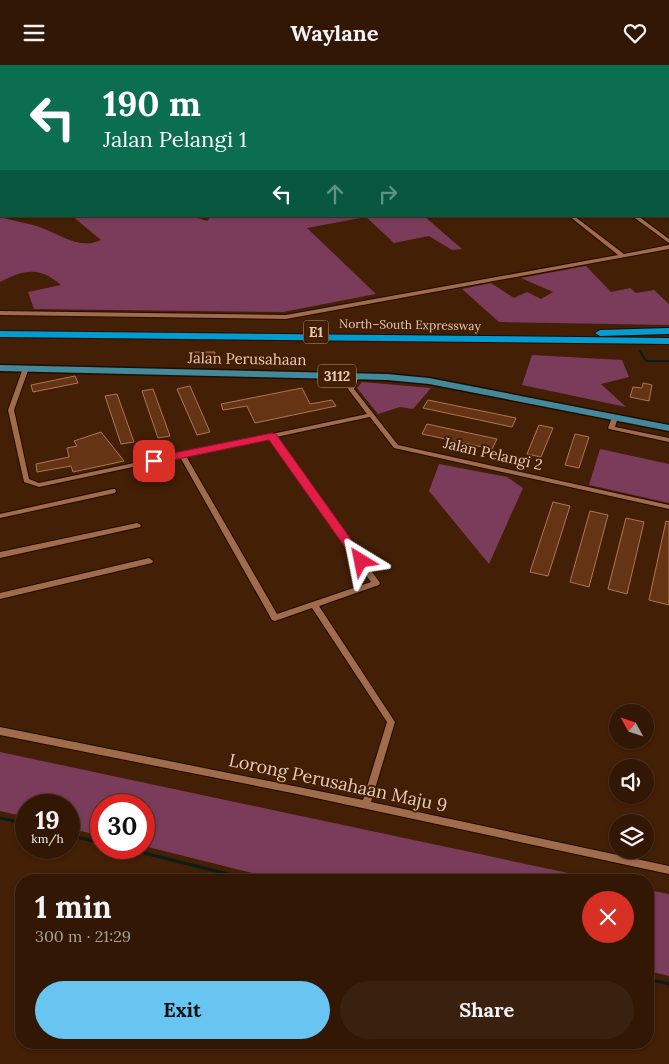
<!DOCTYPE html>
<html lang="en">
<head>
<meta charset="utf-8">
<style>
	:root { --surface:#321704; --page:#3a200e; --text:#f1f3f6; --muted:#a89f9a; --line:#4d3626; --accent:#68c4f0 }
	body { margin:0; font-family:Lora,serif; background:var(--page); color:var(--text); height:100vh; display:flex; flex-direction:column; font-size:19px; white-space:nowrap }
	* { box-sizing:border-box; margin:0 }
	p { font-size:16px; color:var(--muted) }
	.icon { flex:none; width:28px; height:28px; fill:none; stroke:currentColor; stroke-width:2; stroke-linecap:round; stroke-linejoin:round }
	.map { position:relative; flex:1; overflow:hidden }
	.details { position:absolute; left:15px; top:809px; width:639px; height:175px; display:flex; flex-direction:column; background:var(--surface); border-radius:20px; box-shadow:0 1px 4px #0004,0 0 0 1px var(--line) }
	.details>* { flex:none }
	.guide { position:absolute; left:0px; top:0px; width:670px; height:152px; box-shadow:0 1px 4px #0004,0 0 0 1px var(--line); background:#0b6e4f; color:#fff; overflow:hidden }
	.needle { width:32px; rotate:310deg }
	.controls { position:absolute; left:609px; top:639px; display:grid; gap:10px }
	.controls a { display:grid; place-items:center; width:45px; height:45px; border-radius:50%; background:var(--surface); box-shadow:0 1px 4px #0004,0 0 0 1px var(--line); font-size:25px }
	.speed { position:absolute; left:15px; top:729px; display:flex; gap:10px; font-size:25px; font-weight:700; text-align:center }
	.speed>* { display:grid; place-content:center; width:65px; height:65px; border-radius:50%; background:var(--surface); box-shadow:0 1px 4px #0004,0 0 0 1px var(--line); line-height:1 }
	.speed small { font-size:12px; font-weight:400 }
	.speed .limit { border:8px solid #d22; background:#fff; color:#111 }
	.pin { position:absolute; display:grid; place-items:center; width:42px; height:42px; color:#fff; margin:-21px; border-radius:10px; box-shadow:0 2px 8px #0006 }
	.me { position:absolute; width:55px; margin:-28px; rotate:325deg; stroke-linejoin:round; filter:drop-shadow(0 0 4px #0008) }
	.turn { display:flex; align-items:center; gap:18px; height:105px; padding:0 20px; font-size:22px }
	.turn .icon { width:65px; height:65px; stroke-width:2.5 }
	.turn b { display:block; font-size:35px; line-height:42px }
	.lanes { display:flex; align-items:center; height:48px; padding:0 20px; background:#0003; justify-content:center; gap:25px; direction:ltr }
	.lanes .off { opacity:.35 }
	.round { display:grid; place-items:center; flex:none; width:52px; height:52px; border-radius:26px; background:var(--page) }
	.head { display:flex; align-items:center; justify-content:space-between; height:85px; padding:0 20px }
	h1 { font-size:30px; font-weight:700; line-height:38px }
	.button { display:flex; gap:10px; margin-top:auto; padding:10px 20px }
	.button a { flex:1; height:58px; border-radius:30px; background:var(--accent); color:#111; font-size:20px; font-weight:700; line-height:58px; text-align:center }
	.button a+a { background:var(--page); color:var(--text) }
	header { display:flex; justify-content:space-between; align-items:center; height:65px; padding:0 20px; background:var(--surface); font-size:22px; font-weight:700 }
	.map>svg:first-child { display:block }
	.green { fill:#7a3c5a }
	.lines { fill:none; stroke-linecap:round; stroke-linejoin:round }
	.stream-far1 { stroke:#091e17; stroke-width:2 }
	.stream { stroke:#091e17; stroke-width:3 }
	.building { fill:#653414; stroke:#ad7656 }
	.street-casing { stroke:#230b00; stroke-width:2 }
	.primary-casing { stroke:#230b00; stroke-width:3 }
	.highway-casing { stroke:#230b00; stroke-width:2 }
	.street { fill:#a16c4c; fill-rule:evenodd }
	.primary { fill:#42899b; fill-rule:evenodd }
	.highway { fill:#039cd0; fill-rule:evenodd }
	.route { fill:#e11d48; stroke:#92132f }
	.labels { text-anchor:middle; stroke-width:4; stroke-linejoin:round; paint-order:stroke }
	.far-street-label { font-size:12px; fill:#e9cbba; stroke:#431f06 }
	.shield { fill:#431f06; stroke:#b79784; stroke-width:1 }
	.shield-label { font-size:14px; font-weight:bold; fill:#e9cbba }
	.street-label { font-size:15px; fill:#e9cbba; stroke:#431f06 }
	.near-street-label { font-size:18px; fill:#e9cbba; stroke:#431f06 }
</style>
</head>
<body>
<header><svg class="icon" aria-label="menu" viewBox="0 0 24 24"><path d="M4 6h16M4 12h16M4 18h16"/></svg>Waylane<svg class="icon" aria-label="heart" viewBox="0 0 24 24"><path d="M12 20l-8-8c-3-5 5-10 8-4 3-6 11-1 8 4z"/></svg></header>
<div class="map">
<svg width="669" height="999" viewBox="0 0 669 999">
	<rect width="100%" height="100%" fill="#431f06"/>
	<path class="green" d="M0,0H201L1,1L0,91Z
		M72,151H192L207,156L211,151H424L462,184L452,185L429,171L394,178L366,152L307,163L376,229L283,247L34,244L28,227L61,220C39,201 24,205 0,217V152C14,156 29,158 42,163C62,170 79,185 101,175Z
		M586,201L611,227L630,223L636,228L654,225L669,239V260L499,257L462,224L491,218L514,233L527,227L541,234L553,227L521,213Z
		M532,290L622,295L629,312L601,319L626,342L522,320Z
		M362,317L431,323L413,344L400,342L378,349L357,323Z
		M600,384L669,399V438L589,420Z
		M439,399L507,412L523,423L489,499L429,426Z
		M0,687L601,815H280L144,781V740H101V771L69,763V740H26V752L0,746Z
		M648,825L669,829V911L648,906Z"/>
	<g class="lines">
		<path class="stream-far1" d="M640,286L646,296H669"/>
		<path class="stream" d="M0,753L26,759
			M69,770L101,778
			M120,782L252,815
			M648,914L669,919"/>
	</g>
	<path class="building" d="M192,287H215L214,294H191Z
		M75,311L78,318L33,327L31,320Z
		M643,318L652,320L649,336L630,332L633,322L642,323Z
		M190,321L210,367L197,370L177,324Z
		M302,323L310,339L332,335L336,341L255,358L247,341L223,345L221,339Z
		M153,324L170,371L158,373L142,326Z
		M117,329L134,377L121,379L105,331Z
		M428,335L516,353L512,362L423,343Z
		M427,359L497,374L492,384L422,369Z
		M539,360L553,363L541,392L527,389Z
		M101,367L124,396L73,407L71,401L37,407L36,399L69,392L67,383L77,381L74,376Z
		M575,369L589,372L579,403L565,400Z
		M553,437L570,441L548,511L530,507Z
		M590,446L608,450L589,522L570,517Z
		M626,453L644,457L627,529L608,524Z
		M666,456L669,457V540L649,535Z"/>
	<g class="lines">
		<g class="street-casing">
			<path id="street" d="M573,0H577L578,1H574Z
				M0,101H1V103H0Z
				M569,151H574L624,189L669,180V184L286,254L0,250V246L286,250L618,190Z
				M632,151H638L669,174V178Z
				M26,301L29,303L14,345L29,414L39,418L367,349L348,324L353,311L356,309L359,311L354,324L398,380L669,440V444L394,383L370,352L276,372L380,518L379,520L319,541L395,657L371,737L669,801V809L297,729L0,670V662L363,735L387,657L312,543L275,556L272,555L180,392L39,422L24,417L8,345L23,303ZM270,373L371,517L277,549L186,391Z
				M615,350L618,352L615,362L669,373V377L609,364L608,363L612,352Z
				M113,424H115L116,426L115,428L0,453V449Z
				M137,458L141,460L140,462L0,493V487Z
				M149,493L153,496L152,498L0,534V528Z"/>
		</g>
		<g class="primary-casing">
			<path id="primary" d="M0,300L387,309L429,313L669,360V366L429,319L387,315L0,306Z"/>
		</g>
		<g class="highway-casing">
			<path id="highway" d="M473,0H485L486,1H474Z
				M669,263V269L600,271L595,268L600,265Z
				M0,266L669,273V279L0,272Z"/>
		</g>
		<use href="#street" class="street"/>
		<use href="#primary" class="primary"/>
		<use href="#highway" class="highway"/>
	</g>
	<path class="route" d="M272,368L276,369L365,494V499H357L269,375L154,399L148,396L154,392Z"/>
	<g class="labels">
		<g class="far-street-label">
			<text transform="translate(410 260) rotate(1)" y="4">North–South Expressway</text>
		</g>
		<g class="shield">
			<rect x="303.5" y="255.5" width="25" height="23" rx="4"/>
			<rect x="318" y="299.5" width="38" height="23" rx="4"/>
		</g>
		<g class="shield-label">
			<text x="316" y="272">E1</text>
			<text x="337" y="316">3112</text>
		</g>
		<g class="street-label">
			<text transform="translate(247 294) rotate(1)" y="5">Jalan Perusahaan</text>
			<text transform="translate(493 389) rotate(13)" y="5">Jalan Pelangi 2</text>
		</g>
		<g class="near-street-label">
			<text transform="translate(338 718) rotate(12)" y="6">Lorong Perusahaan Maju 9</text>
		</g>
	</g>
</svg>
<div class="controls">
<a><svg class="needle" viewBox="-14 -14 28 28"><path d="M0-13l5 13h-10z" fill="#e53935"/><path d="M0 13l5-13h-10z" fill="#a89f9a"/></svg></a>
<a><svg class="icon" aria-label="sound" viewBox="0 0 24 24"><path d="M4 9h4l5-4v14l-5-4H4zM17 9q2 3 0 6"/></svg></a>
<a><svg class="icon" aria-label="layers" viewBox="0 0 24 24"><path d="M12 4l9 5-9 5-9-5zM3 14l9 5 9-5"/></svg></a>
</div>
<div class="speed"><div>19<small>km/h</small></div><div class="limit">30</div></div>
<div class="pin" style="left:154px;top:396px;background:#d93025"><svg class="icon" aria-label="arrive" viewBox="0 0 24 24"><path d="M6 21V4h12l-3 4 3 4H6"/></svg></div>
<svg class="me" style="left:361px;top:496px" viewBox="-20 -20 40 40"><path d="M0-17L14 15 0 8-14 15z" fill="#e11d48" stroke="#fff" stroke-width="4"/></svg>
<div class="guide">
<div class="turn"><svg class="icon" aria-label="left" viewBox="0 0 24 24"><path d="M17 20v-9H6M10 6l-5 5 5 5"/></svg><div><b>190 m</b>Jalan Pelangi 1</div></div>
<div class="lanes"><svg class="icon" aria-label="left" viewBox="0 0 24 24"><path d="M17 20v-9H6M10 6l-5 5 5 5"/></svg><svg class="icon off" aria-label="ahead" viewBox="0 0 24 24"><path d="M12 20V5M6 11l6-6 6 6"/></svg><svg class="icon off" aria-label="right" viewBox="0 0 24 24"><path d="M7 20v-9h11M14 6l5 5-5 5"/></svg></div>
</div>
<section class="details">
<div class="head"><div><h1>1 min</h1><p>300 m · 21:29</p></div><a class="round" style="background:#d93025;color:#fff"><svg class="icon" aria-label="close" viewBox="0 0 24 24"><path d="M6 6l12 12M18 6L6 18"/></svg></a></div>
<div class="button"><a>Exit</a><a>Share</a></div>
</section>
</div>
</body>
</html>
